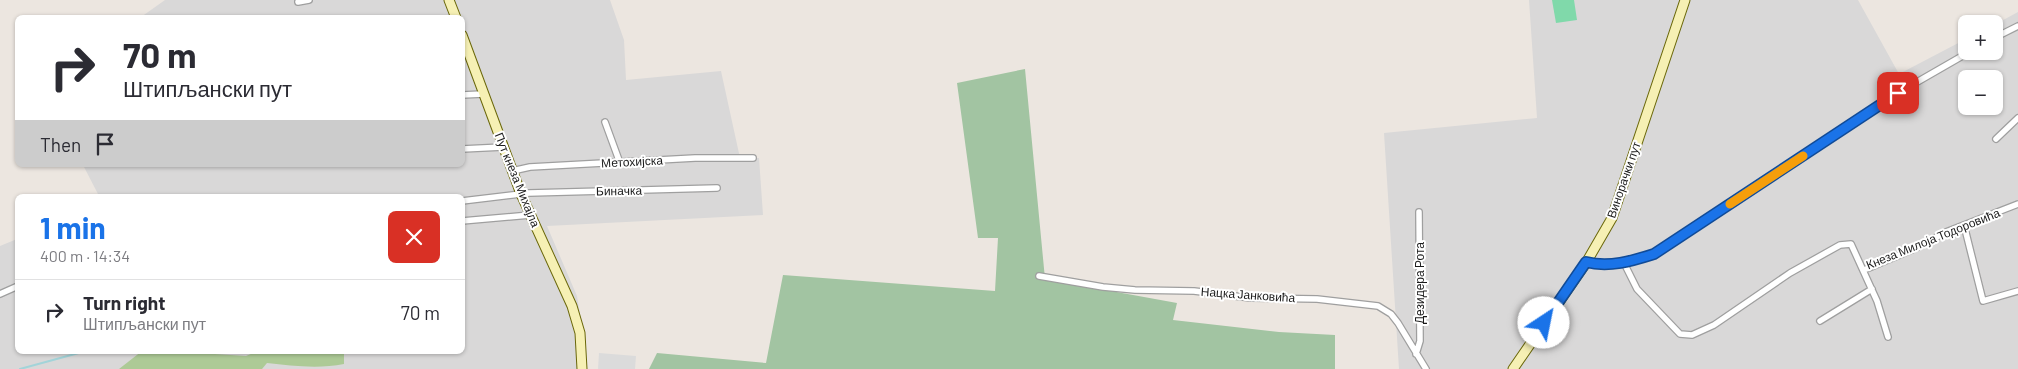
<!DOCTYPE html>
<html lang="en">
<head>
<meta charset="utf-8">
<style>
	:root { --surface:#fff; --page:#f7f7f7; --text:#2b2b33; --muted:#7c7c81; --line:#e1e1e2; --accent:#1a73e8 }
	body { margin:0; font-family:Barlow,sans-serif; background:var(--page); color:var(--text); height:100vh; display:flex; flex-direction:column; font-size:19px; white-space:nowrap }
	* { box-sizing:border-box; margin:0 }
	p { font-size:16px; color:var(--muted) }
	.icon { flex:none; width:28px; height:28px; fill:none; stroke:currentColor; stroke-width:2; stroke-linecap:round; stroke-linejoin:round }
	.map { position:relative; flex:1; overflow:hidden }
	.drawer { position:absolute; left:15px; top:194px; width:450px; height:160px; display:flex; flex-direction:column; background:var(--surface); border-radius:8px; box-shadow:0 1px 4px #0004 }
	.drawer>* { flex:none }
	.guide { position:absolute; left:15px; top:15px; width:450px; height:152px; border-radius:8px; box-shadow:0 1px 4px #0004; background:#fff; color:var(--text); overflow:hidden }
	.fabs { position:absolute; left:1958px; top:15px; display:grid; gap:10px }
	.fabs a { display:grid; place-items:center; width:45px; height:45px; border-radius:8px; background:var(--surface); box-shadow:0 1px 4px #0004; font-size:25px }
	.pin { position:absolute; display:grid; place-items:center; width:42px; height:42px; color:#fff; margin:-21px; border-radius:10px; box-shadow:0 2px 8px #0006 }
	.me { position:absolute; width:55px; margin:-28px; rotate:34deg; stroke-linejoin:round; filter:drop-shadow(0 0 4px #0008) }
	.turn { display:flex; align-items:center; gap:18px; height:105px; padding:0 25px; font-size:22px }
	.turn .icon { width:65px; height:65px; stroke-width:2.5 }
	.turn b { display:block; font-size:35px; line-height:42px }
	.then { display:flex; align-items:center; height:48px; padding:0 25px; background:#0003; gap:10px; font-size:19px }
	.round { display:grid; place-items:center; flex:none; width:52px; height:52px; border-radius:8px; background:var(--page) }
	.overview { display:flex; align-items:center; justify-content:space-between; height:85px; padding:0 25px }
	h1 { font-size:30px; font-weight:700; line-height:38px; color:var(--accent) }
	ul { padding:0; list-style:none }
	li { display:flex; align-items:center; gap:15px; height:65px; padding:0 25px; border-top:1px solid var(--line) }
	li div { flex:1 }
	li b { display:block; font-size:19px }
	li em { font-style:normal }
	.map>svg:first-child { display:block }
	.residential { fill:#d9d8d8; fill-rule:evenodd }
	.forest { fill:#adca96 }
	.cemetery { fill:#a2c4a2 }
	.pitch { fill:#80d9aa }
	.parking { fill:#dbdbdb }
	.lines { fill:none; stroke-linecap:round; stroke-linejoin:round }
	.stream { stroke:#a2d4d9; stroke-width:2 }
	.street-casing { stroke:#9f9f9f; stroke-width:8 }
	.secondary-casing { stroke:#6a6709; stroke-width:11 }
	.street { stroke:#fff; stroke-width:5.5 }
	.secondary { stroke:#f6f0b4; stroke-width:9 }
	.route-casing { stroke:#114b97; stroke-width:12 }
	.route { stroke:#1a73e8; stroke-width:9 }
	.slow { stroke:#f59e0b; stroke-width:9 }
	.labels { text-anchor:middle; stroke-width:4; stroke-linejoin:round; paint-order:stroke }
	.street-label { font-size:12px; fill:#1b1b1b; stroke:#fff }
</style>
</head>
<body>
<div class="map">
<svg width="2018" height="369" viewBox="0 0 2018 369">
	<rect width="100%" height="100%" fill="#ece6e0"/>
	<path class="residential" d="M165,0H610L624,40L626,80L721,71L740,158H759L763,215L547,226L577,296L586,351L585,369H0V246L17,239L18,351H462V196H99L83,165H462V18L141,17Z
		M1529,0H1858L1899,74L1966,39V51H1994V25L2018,12V369H1399L1384,133L1537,118ZM1966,79H1994V106H1966Z"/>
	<path class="forest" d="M142,351H214L215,354L246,356L258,351H344V364C319,369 292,366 267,363L262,369H119Z"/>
	<path class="cemetery" d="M1025,69L1045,279L1177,303L1173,320L1279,332L1335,335V369H649L657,353L766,363L783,275L995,291L998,238H978L957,83Z"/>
	<path class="pitch" d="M1552,0H1574L1577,20L1556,23Z"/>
	<path class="parking" d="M599,353L636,356L635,369H598Z"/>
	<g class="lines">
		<path class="stream" d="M20,369L86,351"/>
		<g class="street-casing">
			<path id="street" d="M298,2L309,0
				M1994,38L2018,26
				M462,95L483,94
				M605,122L620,163
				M1996,139L2018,118
				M462,149L503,147
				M512,171L530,167L695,158H753
				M462,201L529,193L717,188
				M462,221L530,215
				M1964,225L1983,301L2018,291
				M1586,263C1614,269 1643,259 1667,246L1898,93L1971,51
				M1624,263L1637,289L1680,334L1692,335L1714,325L1790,273L1840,245L1851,244L1877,301L1888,337
				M1864,270L1916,248L1946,232L2018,204
				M1039,276L1103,287L1135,290L1194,291L1251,298L1317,299L1378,306L1391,314L1398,323L1426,369
				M0,294L18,286
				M1820,321L1872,289
				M1416,354L1420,341L1419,212"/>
		</g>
		<g class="secondary-casing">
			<path id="secondary" d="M449,0L456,18
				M462,35L521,194L572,306L580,333L582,369
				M1513,369L1586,263L1612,218L1685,0"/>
		</g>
		<use href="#street" class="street"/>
		<use href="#secondary" class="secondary"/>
	</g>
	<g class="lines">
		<g class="route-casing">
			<path id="route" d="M1544,323L1586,262C1609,268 1632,261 1654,254L1898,93"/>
		</g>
		<use href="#route" class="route"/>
		<path class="slow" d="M1730,204L1803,156"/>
	</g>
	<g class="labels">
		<g class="street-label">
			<text transform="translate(632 162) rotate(-3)" y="4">Метохијска</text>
			<text transform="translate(517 180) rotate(68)" y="4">Пут кнеза Михајла</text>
			<text transform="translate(1624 180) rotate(-71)" y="4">Винорачки пут</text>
			<text transform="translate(619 191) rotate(-1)" y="4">Биначка</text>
			<text transform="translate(1933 239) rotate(-22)" y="4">Кнеза Милоја Тодоровића</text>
			<text transform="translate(1420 283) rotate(-90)" y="4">Дезидера Рота</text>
			<text transform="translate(1248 295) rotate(4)" y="4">Нацка Јанковића</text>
		</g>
	</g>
</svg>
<div class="fabs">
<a>+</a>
<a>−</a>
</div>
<div class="pin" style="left:1898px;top:93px;background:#d93025"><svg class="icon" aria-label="arrive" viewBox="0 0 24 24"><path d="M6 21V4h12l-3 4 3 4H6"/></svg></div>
<svg class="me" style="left:1544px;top:323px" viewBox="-20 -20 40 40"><circle r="19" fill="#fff"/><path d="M0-13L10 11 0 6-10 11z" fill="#1a73e8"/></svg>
<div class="guide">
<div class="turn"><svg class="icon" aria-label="right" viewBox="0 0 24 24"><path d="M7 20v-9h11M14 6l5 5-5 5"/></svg><div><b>70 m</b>Штипљански пут</div></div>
<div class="then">Then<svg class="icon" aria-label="arrive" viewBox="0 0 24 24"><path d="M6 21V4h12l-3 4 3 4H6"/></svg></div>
</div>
<section class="drawer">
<div class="overview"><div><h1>1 min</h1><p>400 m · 14:34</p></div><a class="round" style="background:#d93025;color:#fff"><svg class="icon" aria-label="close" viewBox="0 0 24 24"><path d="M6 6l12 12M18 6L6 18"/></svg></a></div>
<ul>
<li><svg class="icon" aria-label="right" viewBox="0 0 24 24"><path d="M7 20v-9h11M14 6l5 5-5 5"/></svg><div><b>Turn right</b><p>Штипљански пут</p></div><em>70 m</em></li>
</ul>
</section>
</div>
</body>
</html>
